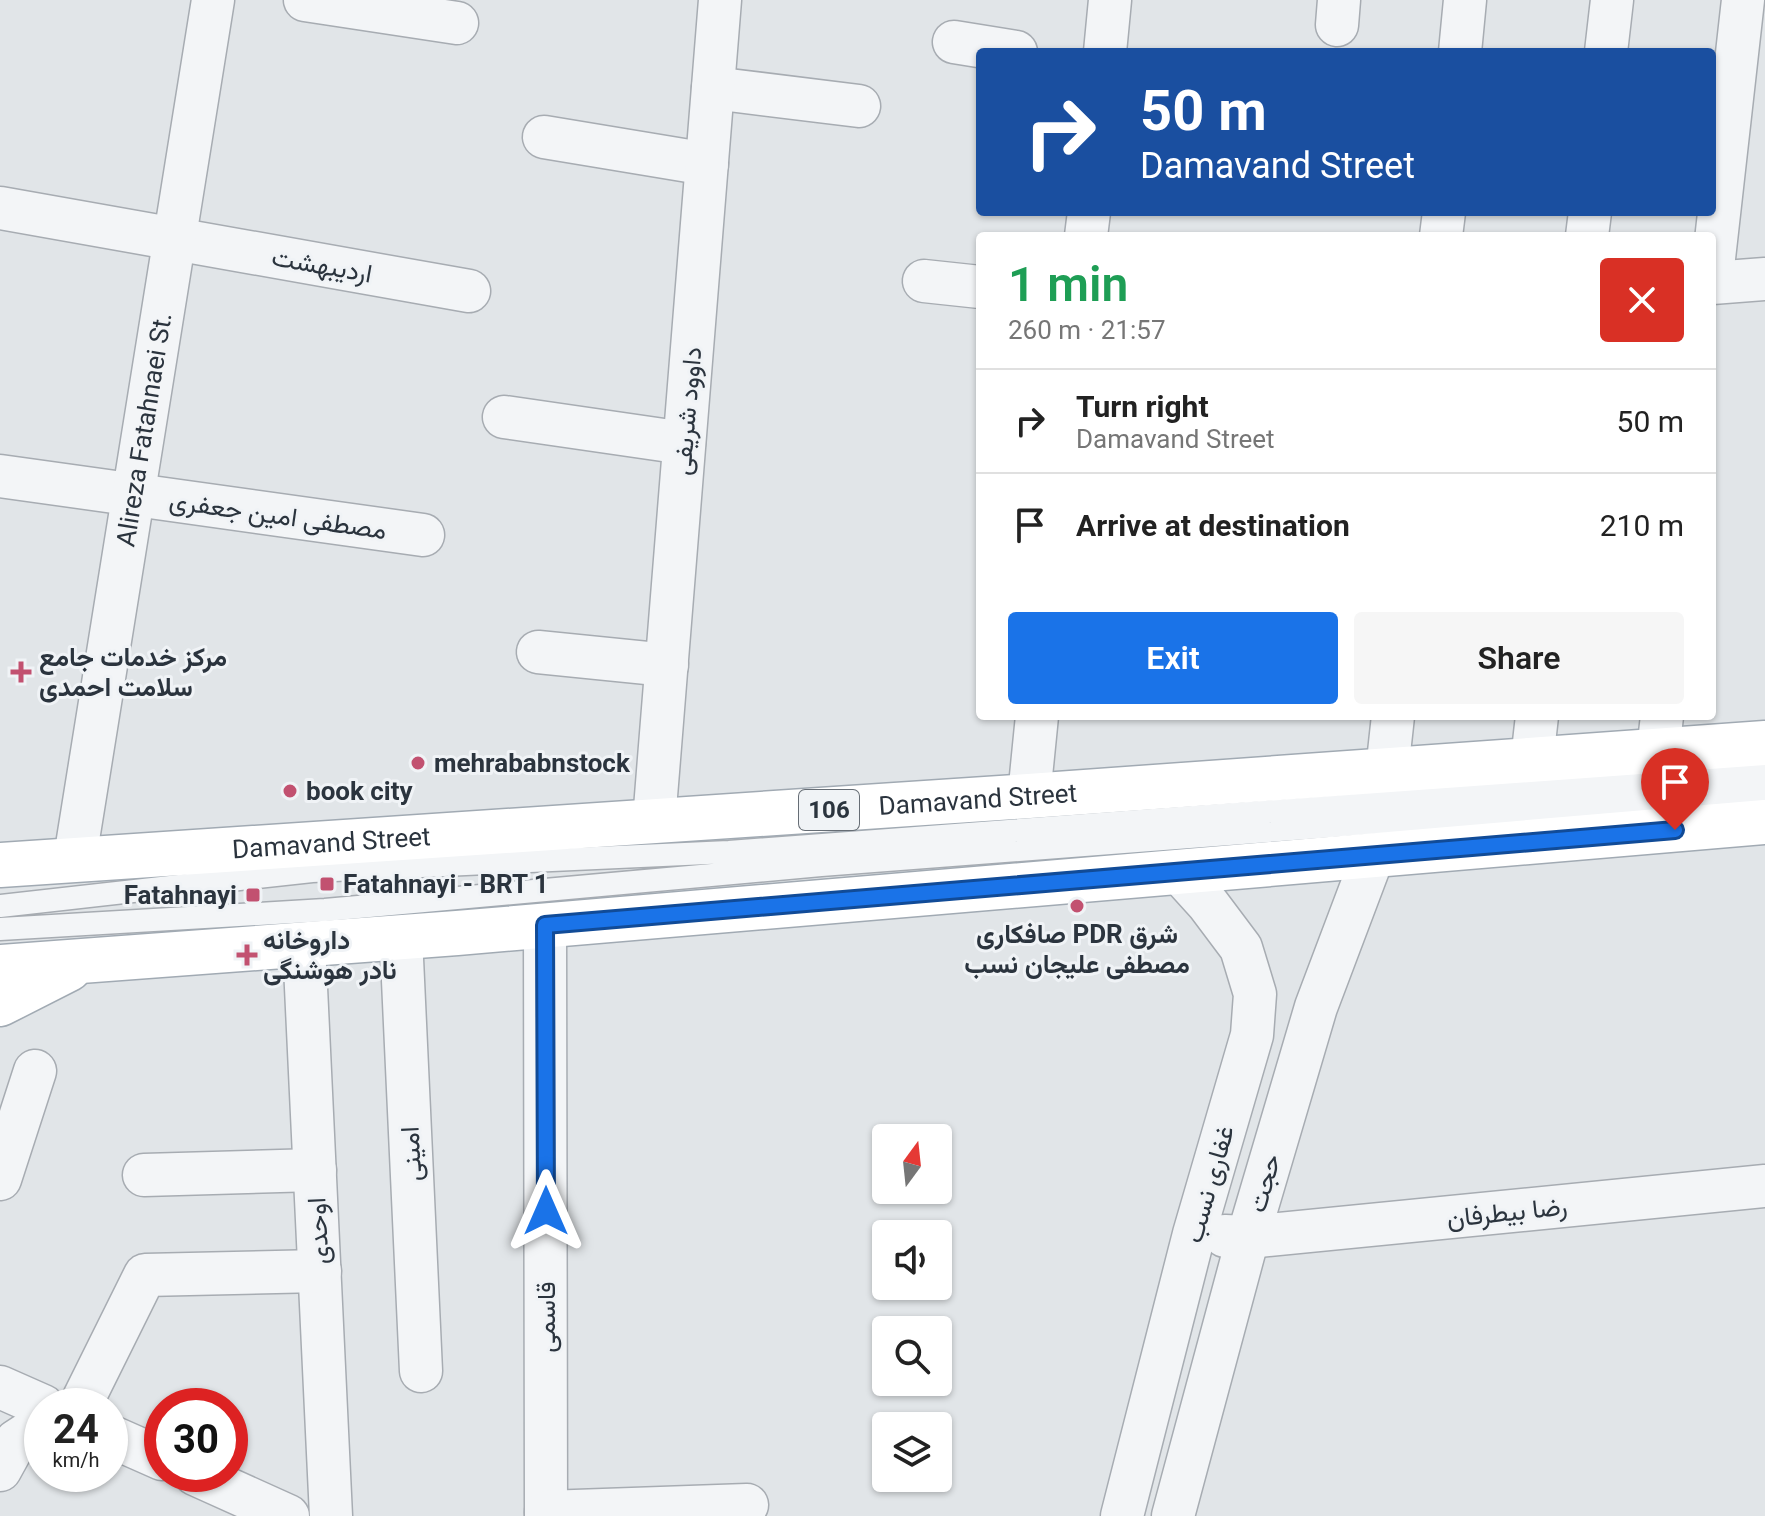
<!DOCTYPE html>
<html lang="en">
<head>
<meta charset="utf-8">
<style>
	:root { --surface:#fff; --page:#f6f6f6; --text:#222; --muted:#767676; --line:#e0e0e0; --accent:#1a73e8 }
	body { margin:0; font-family:Roboto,Vazirmatn,sans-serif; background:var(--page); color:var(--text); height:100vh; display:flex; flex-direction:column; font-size:30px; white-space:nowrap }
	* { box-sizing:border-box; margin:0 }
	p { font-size:26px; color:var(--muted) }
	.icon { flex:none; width:44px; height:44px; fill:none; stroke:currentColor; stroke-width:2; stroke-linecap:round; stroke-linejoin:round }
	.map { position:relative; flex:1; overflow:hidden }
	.details { position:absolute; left:976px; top:232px; width:740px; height:488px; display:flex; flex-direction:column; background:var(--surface); border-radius:8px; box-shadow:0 2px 6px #0004 }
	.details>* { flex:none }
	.banner { position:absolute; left:976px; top:48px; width:740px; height:168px; border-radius:8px; box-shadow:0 2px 6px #0004; background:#1a4fa0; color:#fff; overflow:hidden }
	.needle { width:52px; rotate:15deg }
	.tools { position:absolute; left:872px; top:1124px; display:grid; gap:16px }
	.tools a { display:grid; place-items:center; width:80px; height:80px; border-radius:8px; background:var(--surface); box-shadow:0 2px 6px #0004; font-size:40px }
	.speed { position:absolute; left:24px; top:1388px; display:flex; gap:16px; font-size:40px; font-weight:700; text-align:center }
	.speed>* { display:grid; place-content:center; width:104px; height:104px; border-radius:50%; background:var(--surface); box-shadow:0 2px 6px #0004; line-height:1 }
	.speed small { font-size:20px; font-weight:400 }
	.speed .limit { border:12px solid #d22; background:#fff; color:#111 }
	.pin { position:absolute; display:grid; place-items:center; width:68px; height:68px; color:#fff; margin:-82px -34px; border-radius:50% 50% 50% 0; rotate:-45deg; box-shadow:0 0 8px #0007 }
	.pin .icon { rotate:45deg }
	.me { position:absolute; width:88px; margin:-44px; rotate:0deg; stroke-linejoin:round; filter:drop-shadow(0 0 6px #0008) }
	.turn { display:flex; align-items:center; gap:28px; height:168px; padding:0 32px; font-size:36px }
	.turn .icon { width:104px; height:104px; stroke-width:2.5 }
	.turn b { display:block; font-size:56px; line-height:68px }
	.round { display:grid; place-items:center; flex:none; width:84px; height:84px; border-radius:8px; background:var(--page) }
	.headline { display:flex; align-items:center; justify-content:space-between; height:136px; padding:0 32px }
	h1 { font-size:48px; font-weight:600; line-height:60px; color:#1e9e55 }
	.cta { display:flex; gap:16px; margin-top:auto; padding:16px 32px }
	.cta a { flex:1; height:92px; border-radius:8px; background:var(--accent); color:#fff; font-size:32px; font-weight:600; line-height:92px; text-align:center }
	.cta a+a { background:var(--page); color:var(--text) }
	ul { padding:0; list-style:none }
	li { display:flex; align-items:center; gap:24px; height:104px; padding:0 32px; border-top:2px solid var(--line) }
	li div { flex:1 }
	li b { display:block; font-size:30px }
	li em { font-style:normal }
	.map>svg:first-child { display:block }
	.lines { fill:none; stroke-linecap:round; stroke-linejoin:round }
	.service-casing { stroke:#a7acb2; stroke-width:25 }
	.minor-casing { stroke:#a7acb2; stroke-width:45 }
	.primary-casing { stroke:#a1aab3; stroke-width:47 }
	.service { stroke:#f3f5f7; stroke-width:22 }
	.minor { stroke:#f3f5f7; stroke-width:42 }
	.primary { stroke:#fff; stroke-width:44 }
	.route-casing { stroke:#114b97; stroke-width:20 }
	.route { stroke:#1a73e8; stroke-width:14 }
	.poi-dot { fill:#c25170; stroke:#f0f3f6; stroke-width:3 }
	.labels { text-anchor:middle; stroke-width:6; stroke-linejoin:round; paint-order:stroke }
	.shield { fill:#f0f3f6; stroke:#666d75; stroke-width:2 }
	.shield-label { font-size:24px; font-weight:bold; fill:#2b343e }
	.street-label { font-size:26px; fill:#2b343e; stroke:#f0f3f6 }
	.poi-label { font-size:26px; font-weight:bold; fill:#2b343e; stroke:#f0f3f6; text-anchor:start }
</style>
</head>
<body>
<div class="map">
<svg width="1765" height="1516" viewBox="0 0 1765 1516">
	<rect width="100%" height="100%" fill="#e1e5e8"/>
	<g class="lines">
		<g class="service-casing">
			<path id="service" d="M0,906L312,871L729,852L1765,774
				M0,929L325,910L821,865L1765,793"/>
		</g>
		<g class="minor-casing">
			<g id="minor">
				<path d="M305,0L457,23"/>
				<path d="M1337,25L1339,0"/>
				<path d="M954,42L1016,52"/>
				<path d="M1105,52L1110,0"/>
				<path d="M1460,52L1465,0"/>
				<path d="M1606,52L1612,0"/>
				<path d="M713,88L859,106"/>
				<path d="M544,137L707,164"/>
				<path d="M0,208L469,291"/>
				<path d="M1086,236L1089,212"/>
				<path d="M1441,236L1444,212"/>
				<path d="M1587,236L1590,212"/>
				<path d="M1712,276L1743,0"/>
				<path d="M924,281L980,287"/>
				<path d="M1712,283L1765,279"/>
				<path d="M504,417L684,443"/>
				<path d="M0,476L423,535"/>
				<path d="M538,652L667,665"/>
				<path d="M1658,751L1662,716"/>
				<path d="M1532,760L1537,716"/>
				<path d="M1387,771L1393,716"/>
				<path d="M1029,796L1037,716"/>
				<path d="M654,821L720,0"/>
				<path id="s1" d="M75,858L213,0"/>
				<path d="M545,925L546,1516"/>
				<path d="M401,937L421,1371"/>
				<path d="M304,945L331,1516"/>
				<path d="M144,1175L315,1170"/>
				<path d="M0,1179L35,1071"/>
				<path d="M1225,1236L1248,1237L1765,1186"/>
				<path d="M0,1387L43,1406"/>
				<path d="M80,1406L145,1275L320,1271"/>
				<path d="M110,1436L162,1459"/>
				<path d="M0,1470L16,1441L42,1424"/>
				<path d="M195,1474L288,1516"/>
				<path d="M546,1512L747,1505"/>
				<path d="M1122,1516L1194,1234L1252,1035L1255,994L1241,948L1208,904L1179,872"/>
				<path d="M1173,1516L1248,1237L1316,1007L1373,856"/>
			</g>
		</g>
		<g class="primary-casing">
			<g id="primary">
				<path id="s2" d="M0,865L1029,796L1765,743"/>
				<path d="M0,967L457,933L1765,822"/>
				<path d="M0,1004L69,969"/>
			</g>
		</g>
		<use href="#service" class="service"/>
		<use href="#minor" class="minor"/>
		<use href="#primary" class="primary"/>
	</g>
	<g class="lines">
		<g class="route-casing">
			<path id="route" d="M546,1211L545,925L1675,830"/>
		</g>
		<use href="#route" class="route"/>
	</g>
	<g class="poi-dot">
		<path d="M17 660h8v8h8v8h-8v8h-8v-8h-8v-8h8z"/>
		<circle cx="418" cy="763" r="8"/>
		<circle cx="290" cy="791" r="8"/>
		<rect x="319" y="876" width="16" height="16" rx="4"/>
		<rect x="245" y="887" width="16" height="16" rx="4"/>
		<circle cx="1077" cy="906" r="8"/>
		<path d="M243 943h8v8h8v8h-8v8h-8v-8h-8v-8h8z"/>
	</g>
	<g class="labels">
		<rect class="shield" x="799" y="790" width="60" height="40" rx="6"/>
		<g class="shield-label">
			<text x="829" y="818">106</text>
		</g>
		<g class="street-label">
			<text transform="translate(322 265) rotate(10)" y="9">اردیبهشت</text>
			<text transform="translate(687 411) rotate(-85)" y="9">داوود شریفی</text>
			<text dy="9" stroke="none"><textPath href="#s1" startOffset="434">Alireza Fatahnaei St.</textPath></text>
			<text transform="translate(278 515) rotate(8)" y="9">مصطفی امین جعفری</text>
			<text dy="9" stroke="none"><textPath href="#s2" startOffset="980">Damavand Street</textPath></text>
			<text dy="9" stroke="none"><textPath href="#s2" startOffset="332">Damavand Street</textPath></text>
			<text transform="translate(411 1154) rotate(-93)" y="9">امینی</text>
			<text transform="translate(1264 1183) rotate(-74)" y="9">حجت</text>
			<text transform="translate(1209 1184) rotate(-74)" y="9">غفاری نسب</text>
			<text transform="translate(1507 1212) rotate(-6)" y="9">رضا بیطرفان</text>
			<text transform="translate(318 1231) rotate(-93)" y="9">اوحدی</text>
			<text transform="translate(546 1317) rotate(-90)" y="9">قاسمی</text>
		</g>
		<g class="poi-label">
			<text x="39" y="666">مرکز خدمات جامع<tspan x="39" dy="30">سلامت احمدی</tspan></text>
			<text x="434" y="772">mehrababnstock</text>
			<text x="306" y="800">book city</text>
			<text x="343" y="893">Fatahnayi - BRT 1</text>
			<text x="237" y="904" text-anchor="end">Fatahnayi</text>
			<text x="1077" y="943" text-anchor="middle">صافکاری PDR شرق<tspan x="1077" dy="30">مصطفی علیجان نسب</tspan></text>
			<text x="263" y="949">داروخانه<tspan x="263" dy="30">نادر هوشنگی</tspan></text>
		</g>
	</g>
</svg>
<div class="tools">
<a><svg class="needle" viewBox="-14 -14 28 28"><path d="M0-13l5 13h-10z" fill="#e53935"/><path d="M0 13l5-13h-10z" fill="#767676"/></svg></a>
<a><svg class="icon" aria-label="sound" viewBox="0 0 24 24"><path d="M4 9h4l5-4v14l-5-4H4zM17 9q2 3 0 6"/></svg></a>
<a><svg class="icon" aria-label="search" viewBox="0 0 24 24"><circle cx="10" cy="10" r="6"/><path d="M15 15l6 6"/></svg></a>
<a><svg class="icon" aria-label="layers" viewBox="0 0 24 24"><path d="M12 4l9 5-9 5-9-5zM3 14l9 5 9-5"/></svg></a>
</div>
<div class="speed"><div>24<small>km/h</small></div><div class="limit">30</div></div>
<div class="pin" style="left:1675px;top:830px;background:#d93025"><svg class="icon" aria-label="arrive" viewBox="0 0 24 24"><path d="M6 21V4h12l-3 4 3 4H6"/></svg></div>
<svg class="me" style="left:546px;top:1211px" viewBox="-20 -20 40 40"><path d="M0-17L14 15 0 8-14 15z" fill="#1a73e8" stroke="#fff" stroke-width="4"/></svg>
<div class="banner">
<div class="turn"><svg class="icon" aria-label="right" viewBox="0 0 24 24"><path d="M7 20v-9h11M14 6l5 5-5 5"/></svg><div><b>50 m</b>Damavand Street</div></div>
</div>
<section class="details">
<div class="headline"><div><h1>1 min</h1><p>260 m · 21:57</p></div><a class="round" style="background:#d93025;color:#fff"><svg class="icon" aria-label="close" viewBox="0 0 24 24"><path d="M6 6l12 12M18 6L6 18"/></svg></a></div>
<ul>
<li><svg class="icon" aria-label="right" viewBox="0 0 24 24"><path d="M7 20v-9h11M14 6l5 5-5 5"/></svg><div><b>Turn right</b><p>Damavand Street</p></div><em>50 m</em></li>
<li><svg class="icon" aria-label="arrive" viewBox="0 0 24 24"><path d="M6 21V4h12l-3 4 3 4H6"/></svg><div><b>Arrive at destination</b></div><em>210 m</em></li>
</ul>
<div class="cta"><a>Exit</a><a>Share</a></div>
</section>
</div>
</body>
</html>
